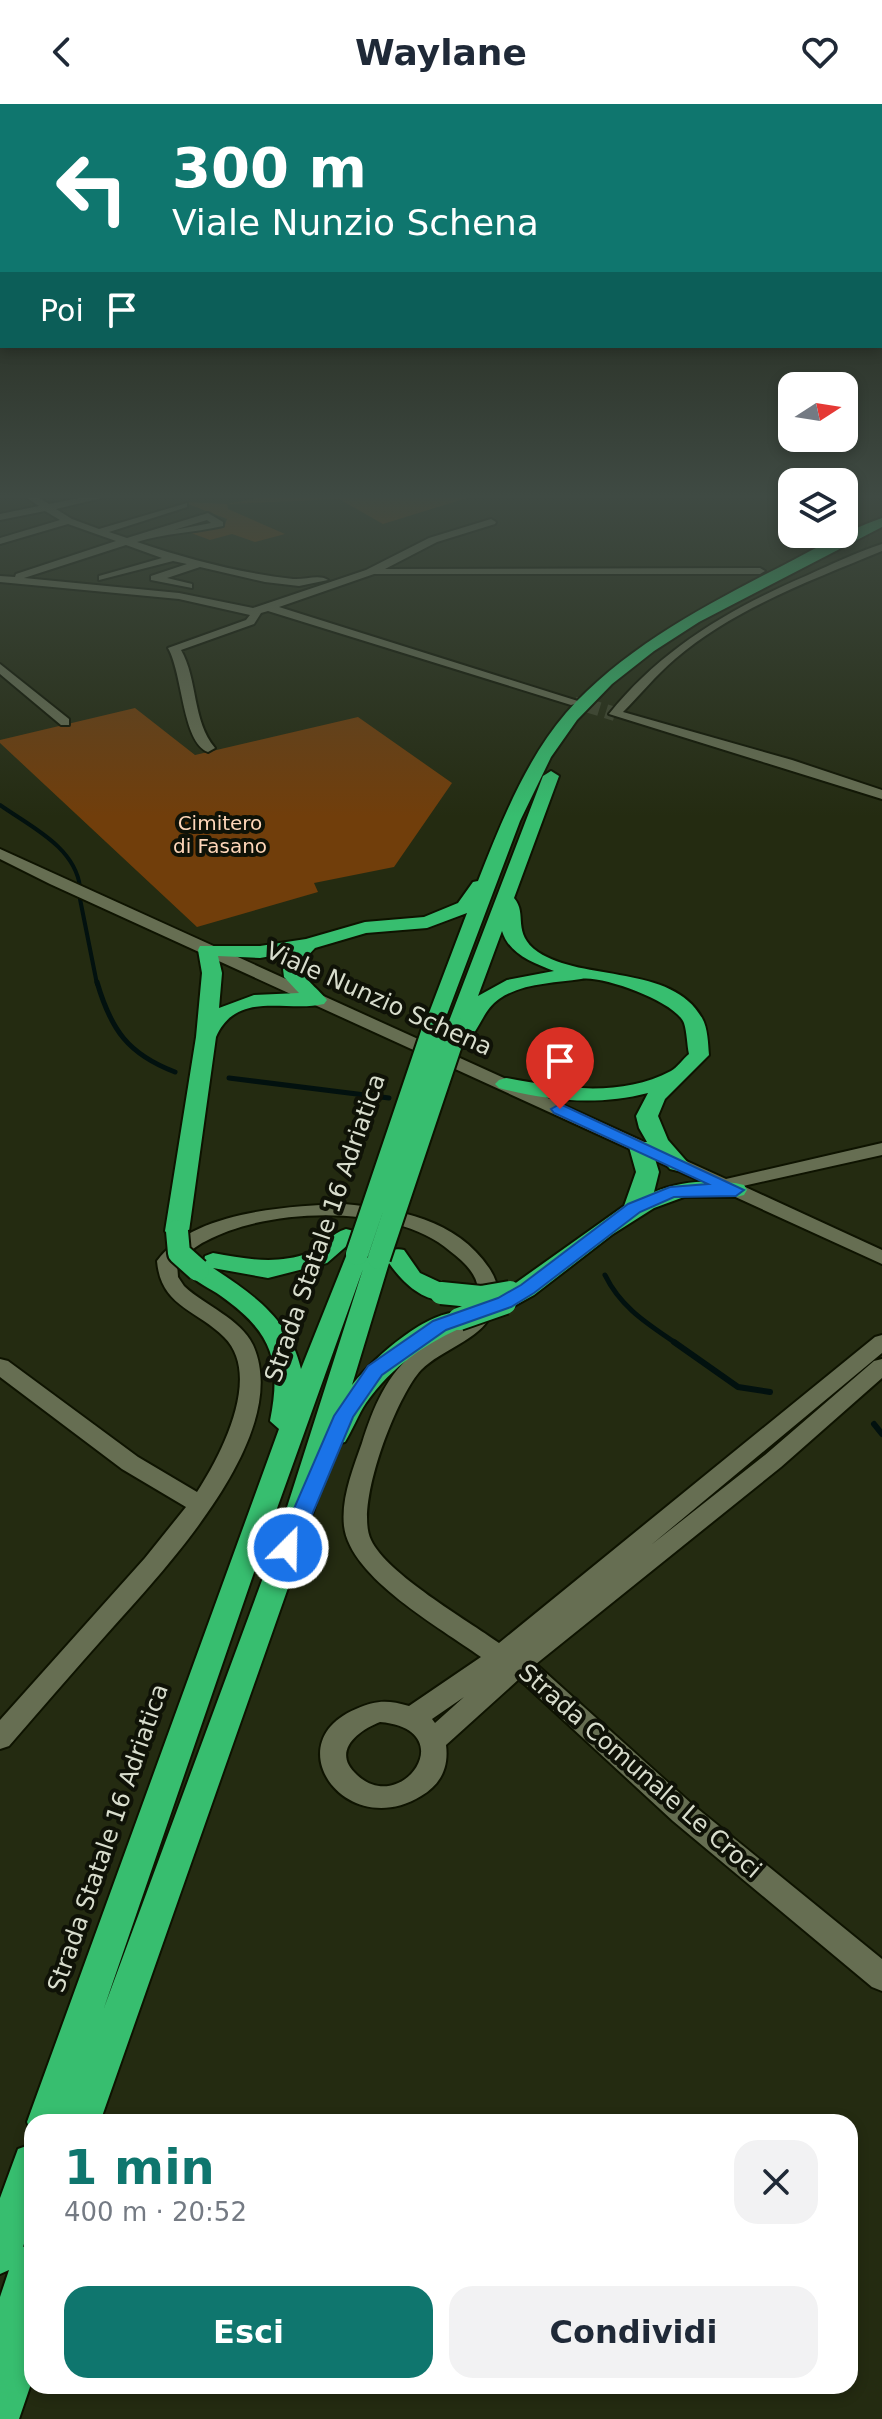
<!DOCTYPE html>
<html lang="it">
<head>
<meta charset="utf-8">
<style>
	:root { --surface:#fff; --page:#f2f2f3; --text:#1f2937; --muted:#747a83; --accent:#0f766e }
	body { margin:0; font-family:"DejaVu Sans",sans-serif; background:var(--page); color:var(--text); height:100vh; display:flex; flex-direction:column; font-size:30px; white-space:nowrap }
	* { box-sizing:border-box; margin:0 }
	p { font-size:26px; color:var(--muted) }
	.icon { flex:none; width:44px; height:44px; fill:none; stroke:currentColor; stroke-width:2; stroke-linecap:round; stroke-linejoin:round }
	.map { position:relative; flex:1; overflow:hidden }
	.sheet { position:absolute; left:24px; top:2010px; width:834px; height:280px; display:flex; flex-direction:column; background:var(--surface); border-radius:24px; box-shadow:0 4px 12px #0003 }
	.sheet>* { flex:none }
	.banner { position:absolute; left:0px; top:0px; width:882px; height:244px; box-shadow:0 4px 12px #0003; background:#0f766e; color:#fff; overflow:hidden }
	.needle { width:52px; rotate:78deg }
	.tools { position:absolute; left:778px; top:268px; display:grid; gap:16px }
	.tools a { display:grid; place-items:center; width:80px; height:80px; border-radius:16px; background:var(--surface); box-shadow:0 4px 12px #0003; font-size:40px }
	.pin { position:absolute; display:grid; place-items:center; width:68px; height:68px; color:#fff; margin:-82px -34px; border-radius:50% 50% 50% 0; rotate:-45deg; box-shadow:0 0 8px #0007 }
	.pin .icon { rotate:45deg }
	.me { position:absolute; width:88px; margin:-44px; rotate:23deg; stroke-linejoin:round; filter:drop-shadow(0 0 6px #0008) }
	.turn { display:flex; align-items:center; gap:28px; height:168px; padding:0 40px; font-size:36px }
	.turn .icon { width:104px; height:104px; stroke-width:2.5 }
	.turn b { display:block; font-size:56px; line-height:68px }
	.then { display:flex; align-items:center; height:76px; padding:0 40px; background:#0003; gap:16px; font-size:30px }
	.round { display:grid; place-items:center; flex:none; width:84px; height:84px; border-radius:24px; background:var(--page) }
	.head { display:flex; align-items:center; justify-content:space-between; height:136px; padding:0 40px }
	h1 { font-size:48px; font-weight:700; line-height:60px; color:var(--accent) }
	.action { display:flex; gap:16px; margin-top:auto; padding:16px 40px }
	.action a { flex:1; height:92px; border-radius:24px; background:var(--accent); color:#fff; font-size:32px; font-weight:700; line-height:92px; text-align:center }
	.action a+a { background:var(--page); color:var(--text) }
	header { display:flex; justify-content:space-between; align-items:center; height:104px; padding:0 40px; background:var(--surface); font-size:36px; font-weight:700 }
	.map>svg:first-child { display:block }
	.green { fill:#713e0b }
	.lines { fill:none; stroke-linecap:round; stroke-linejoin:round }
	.stream-far2 { stroke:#02110f; stroke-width:4 }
	.stream-far1 { stroke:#02110f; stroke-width:5 }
	.stream { stroke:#02110f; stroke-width:6 }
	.minor-tunnel-far1 { stroke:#3f462d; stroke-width:11; stroke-dasharray:11 5; stroke-linecap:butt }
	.minor-tunnel { stroke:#3f462d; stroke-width:14; stroke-dasharray:14 7; stroke-linecap:butt }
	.minor-casing { stroke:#0e1300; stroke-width:4 }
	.highway-casing { stroke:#0e1300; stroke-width:4 }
	.minor { fill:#666e52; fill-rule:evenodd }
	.highway { fill:#37be6f; fill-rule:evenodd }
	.highway-bridge-casing { stroke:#0e1300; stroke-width:26; stroke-linecap:butt }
	.highway-bridge { stroke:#37be6f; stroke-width:22 }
	.route { fill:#1a73e8; stroke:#114b97; stroke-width:2 }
	.labels { text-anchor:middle; stroke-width:8; stroke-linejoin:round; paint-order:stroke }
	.far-park-label { font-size:20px; fill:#fed6b9; stroke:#0f1207 }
	.street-label { font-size:24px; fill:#d8ddcd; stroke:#0f1207 }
</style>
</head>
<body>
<header><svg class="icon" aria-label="back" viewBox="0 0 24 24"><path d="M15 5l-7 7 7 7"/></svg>Waylane<svg class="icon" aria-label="heart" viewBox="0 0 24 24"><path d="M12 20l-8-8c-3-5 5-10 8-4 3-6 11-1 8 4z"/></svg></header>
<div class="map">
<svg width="882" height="2315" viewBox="0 0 882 2315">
	<rect width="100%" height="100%" fill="#242b11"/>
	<path class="green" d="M285,389H483L383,420L339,395L227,400Z
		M183,398L227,400L228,405L285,430L255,438L232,430L210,436L191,429L225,421L227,415Z
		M135,604L195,651L358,613L452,679L394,763L314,779L318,788L197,823L0,639V636Z"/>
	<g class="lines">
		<path class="stream-far2" d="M0,701C31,723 75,743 80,783
			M80,795L97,880"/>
		<path class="stream-far1" d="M97,878C111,926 128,950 175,968
			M229,974L389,994
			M605,1171C621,1204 648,1220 677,1240"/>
		<path class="stream" d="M674,1238L738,1283L770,1288
			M874,1320L882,1330"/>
		<path class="minor-tunnel-far1" d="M575,598L592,603"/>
		<path class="minor-tunnel" d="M586,601L615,610"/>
		<g class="minor-casing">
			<path id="minor" d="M20,389H31L49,400L104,389H123L56,405L72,415L99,425L187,399V403L109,428L127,434L208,409L223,418V422C193,429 165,429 137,438C187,455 240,469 293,475C305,476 319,470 328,476L299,482L265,478L200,463L167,474L192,480V484L151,476V472L187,460L173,457L99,476V472L162,454L126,441L24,474L179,489L253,504L366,466L429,434L491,415L496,418L495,420L437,438L385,465L760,464L765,467L760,470H374L279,503L581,598L571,601L268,507L261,509L254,520L181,546C198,576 192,617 215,644L208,648C182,638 183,570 168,544L246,516L250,511L179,495L0,478V472L15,473L16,470L116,437L68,420L0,440V434L60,416L45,407L0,416V410L39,402ZM207,416L211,419L174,426Z
				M882,440V447C812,476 733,505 675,555C656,571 640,591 623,608L792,656L882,686V695L609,610C662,544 731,504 808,471C832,460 857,448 882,440Z
				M0,560L69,615V621H61L0,570Z
				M0,745L726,1075L882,1039V1051L743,1082L882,1146V1160L50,780L0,755Z
				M344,1100C398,1105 456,1115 489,1164C499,1179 501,1193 492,1210C478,1237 442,1245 421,1266C396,1293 354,1402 371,1436C387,1470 467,1516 499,1539L875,1233L882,1231V1249L651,1441L765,1351L874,1257L882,1255V1274L781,1363L536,1560L693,1701L882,1855V1887L872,1883L673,1717L519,1575L446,1641C449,1664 440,1681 421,1692C346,1738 275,1639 356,1605C376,1596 388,1596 409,1602L481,1553C441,1524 350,1474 344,1422C341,1394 353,1365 362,1339C373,1304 387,1269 417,1247C439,1230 480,1219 478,1185C477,1169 462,1156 450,1147C395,1099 268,1103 206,1137C195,1142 186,1151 177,1159L178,1173L184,1182C205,1202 240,1214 253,1241C294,1332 161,1469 106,1531C73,1568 41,1605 9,1642L0,1645V1616L145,1454L186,1403L122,1365L0,1273V1255L8,1257L138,1353L197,1388C221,1351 263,1271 224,1233C196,1205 161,1203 157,1157C193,1107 288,1102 344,1100ZM464,1593L435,1619L432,1615ZM380,1618C463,1625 402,1713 357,1671C331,1648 357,1627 380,1618Z"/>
		</g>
		<g class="highway-casing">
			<path id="highway" d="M882,414V423L699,518L654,547L612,580L577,616L551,653L520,717L443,921L436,923L426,917L467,809L427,824L366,829L315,844L302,858C304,878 315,881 327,896L324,900C287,909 237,885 216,933L189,1127L185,1132H169L165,1127L196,933L202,869L198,846L200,842H260L306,835L365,818L424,813L458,799L473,778L478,777C501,719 525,657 566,609C620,548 695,507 766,470C803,452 843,427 882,414ZM289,849L282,857L284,873L299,889L254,891L219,904L222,869L218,852L260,854Z
				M551,667L559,672L514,794C528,810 511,829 538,848C583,878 672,860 702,914C708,924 708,940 709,951L665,995L658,1012L668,1036L689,1060L678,1067L670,1065L652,1045L659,1068L654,1088C680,1077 716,1074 744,1081L747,1086L744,1091L736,1093H684L654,1104L613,1130L534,1191L505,1207L496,1205L493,1199L496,1193L624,1102L636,1068L629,1043L632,1038H647L639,1024L636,1012L648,989C598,1002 548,997 499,984L495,980L499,976L506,974C560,984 620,994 671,967C677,964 683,955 689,950C687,941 687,928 684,919C676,898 602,871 581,875C555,879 522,879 499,895C487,903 482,917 474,929L456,931L446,925L543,672ZM502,827C509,850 533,859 554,867L507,876L478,892Z
				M346,1125L354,1127L358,1132L327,1159L268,1174L213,1164C253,1190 290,1216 301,1265L349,1145H365L368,1152L379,1146C388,1149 394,1143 404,1146L420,1169L450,1183L453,1189L450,1195C425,1201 402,1178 389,1159L352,1281C373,1255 432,1200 468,1209L471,1215L468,1221C427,1238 392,1262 366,1299C358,1311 353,1325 345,1338L334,1340L302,1444L100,2018H32V2030L27,2018L279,1325L270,1317C282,1257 272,1228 221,1192C210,1184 194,1178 186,1166L189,1161L203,1160L205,1152L213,1149C246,1155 276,1161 309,1149C323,1144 331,1129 346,1125ZM363,1165L274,1444L104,1904L252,1474Z
				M32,2040V2115L23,2143L32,2139V2277L19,2315H0V2193L9,2166L0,2170V2094L18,2045Z"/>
		</g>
		<use href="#minor" class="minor"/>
		<use href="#highway" class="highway"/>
		<g class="highway-bridge-casing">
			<path id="highway-bridge" d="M177,1127L179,1149L198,1166
				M357,1150L436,917
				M379,1154L456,925
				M441,1189L481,1193L510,1188
				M459,1215L505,1199"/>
		</g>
		<use href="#highway-bridge" class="highway-bridge"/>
	</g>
	<linearGradient id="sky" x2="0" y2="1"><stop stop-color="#141809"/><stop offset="0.55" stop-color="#3f4a43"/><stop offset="1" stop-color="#3f4a43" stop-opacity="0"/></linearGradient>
	<rect width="882" height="713" fill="url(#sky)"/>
	<path class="route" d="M560,1000L744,1086L736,1092L674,1093L640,1108L534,1189L511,1203L446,1226L382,1271L353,1313L296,1449H281L277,1444L334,1312L368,1262L433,1217L498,1194L521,1181L628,1100L670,1083L708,1080L554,1009L551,1005Z"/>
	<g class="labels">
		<g class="far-park-label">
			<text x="220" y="726">Cimitero<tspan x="220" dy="23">di Fasano</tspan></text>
		</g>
		<g class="street-label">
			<text transform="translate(379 895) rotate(24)" y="8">Viale Nunzio Schena</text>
			<text transform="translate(325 1124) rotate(-71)" y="8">Strada Statale 16 Adriatica</text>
			<text transform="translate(640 1667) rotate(41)" y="8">Strada Comunale Le Croci</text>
			<text transform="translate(108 1734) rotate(-71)" y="8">Strada Statale 16 Adriatica</text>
		</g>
	</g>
</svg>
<div class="tools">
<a><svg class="needle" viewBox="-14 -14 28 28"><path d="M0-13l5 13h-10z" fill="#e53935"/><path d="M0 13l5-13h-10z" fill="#747a83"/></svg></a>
<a><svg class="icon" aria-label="layers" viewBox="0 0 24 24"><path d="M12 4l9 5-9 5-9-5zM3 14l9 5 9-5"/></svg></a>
</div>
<div class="pin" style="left:560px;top:1005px;background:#d93025"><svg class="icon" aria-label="arrive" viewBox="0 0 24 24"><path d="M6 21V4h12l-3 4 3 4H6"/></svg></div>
<svg class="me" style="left:288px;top:1444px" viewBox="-20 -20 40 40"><circle r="17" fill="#1a73e8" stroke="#fff" stroke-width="3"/><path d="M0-11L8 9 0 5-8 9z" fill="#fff"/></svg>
<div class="banner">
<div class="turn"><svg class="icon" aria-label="left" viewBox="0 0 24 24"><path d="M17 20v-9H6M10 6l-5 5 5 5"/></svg><div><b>300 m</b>Viale Nunzio Schena</div></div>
<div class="then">Poi<svg class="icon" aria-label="arrive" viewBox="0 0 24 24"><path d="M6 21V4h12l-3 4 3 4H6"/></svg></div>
</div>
<section class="sheet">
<div class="head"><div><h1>1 min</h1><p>400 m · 20:52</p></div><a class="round"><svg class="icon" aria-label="close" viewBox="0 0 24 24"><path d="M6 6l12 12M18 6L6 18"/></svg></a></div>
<div class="action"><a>Esci</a><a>Condividi</a></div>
</section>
</div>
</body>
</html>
